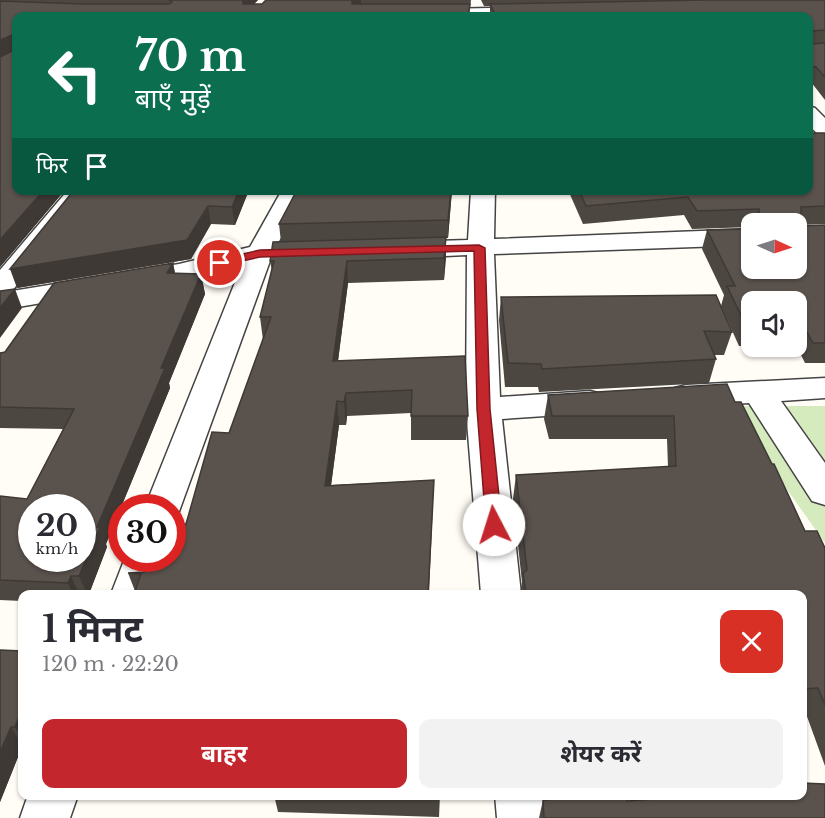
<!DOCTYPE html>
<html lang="hi">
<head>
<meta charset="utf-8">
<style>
	:root { --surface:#fff; --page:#f2f2f3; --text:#2b2b33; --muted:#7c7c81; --accent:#c4262e }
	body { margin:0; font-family:"Libre Baskerville","Noto Sans Devanagari",serif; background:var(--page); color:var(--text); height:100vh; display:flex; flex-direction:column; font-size:22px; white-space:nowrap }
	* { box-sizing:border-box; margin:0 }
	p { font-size:20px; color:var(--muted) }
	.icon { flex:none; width:33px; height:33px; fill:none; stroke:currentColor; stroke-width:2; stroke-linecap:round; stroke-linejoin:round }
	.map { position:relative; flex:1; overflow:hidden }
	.details { position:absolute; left:18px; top:590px; width:789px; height:210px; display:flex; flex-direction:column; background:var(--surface); border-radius:12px; box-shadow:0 2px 4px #0004 }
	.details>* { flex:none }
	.banner { position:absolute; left:12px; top:12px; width:801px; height:183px; border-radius:12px; box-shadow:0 2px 4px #0004; background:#0b6e4f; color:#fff; overflow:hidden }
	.needle { width:39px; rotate:93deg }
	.fabs { position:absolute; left:741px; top:213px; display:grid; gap:12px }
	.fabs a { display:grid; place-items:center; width:66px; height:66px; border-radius:12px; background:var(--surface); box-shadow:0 2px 4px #0004; font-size:30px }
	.speed { position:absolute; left:18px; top:494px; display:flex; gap:12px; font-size:30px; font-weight:700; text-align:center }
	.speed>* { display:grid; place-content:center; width:78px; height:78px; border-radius:50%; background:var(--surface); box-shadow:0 2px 4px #0004; line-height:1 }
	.speed small { font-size:15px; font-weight:400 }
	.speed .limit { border:9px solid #d22; background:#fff; color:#111 }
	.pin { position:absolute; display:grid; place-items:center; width:51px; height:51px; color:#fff; margin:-26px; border:3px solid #fff; border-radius:50%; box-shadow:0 2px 6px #0007 }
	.me { position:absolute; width:66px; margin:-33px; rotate:355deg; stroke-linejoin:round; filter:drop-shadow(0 0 4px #0008) }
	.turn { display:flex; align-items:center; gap:21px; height:126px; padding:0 24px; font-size:27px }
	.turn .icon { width:78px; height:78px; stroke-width:2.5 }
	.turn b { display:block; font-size:42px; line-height:51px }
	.then { display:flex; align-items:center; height:57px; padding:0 24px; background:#0003; gap:12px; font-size:22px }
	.round { display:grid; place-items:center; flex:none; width:63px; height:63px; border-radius:12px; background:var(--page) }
	.head { display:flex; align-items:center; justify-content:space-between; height:102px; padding:0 24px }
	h1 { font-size:36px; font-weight:700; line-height:45px }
	.primary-button { display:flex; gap:12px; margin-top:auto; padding:12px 24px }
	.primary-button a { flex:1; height:69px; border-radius:12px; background:var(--accent); color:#fff; font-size:24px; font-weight:700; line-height:69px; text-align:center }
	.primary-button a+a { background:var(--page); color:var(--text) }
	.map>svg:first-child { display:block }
	.green { fill:#d5ebbd }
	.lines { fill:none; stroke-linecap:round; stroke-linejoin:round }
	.street-casing { stroke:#444; stroke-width:3 }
	.street { fill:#fff; fill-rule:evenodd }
	.wall { fill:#4d4742 }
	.shaded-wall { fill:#3f3936 }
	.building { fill:#5a524d; stroke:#3f3936; stroke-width:1.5; fill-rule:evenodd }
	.route { fill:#c4262e; stroke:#7f191e; stroke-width:1.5 }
</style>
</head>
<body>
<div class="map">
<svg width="825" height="818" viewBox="0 0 825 818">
	<rect width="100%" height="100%" fill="#fffdf5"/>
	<path class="green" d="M728,406H825V543Z"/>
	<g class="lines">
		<g class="street-casing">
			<path id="street" d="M533,7L541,12L539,15L353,16L361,11Z
				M808,106L815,108L825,118V136L818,134L808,125Z
				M68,190H92L12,291L179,264L250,247L282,190H306L277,245L315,244L324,246L328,252L324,258L270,261L177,517L172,518V507H145L242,265L179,280L0,310V270Z
				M471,190H495L494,239L752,229V245L494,254L500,397L590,391L602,394L606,402L602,410L590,413L502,419L521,594H481L466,409L467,255L403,258L394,256L390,250L394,244L403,242L468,240Z
				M825,378V398L781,401L825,463V505L812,501L749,403L686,407L675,404L670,396L675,388L686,385Z
				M125,558H165L151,594H111Z
				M28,795H78L70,818H20Z
				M495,795H545L547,818H497Z"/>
		</g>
		<use href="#street" class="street"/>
	</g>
	<path class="wall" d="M0,0H258L254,4H262L266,0H471L469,16H16V190H65L0,267Z
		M481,0H825V100L811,82H808V16H490V6H484Z
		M825,133V224L801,225H825V363H805L797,347L758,346H796V302H752V346H739L721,306L724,295L702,249L707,230L752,268L796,224H752V227L692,229L684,215L583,224L568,190H808Z
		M74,190H249L235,225L211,224L191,259L17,288Z
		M297,190H452L448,238H446L444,280L348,283L338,361L465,356L468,416L466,440H411V413L347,416L346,425H339L331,485L434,480L429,594H134L135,591L128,573L144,572L186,524L229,433L263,340L260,317L272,271L270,261L281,242L279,224Z
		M173,263L175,274H201L205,294L169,383L170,388L106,544L107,547L89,594H22V601L0,600V496L27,499L63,429L0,428V353L5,352Z
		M501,297L732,332L724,355H714L716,359L709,383L539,392L538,387H505L499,320Z
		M548,395L735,402L805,531L825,548V766L805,711H802V594H520L522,582L513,499L516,475L668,467L667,439H549L544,419Z
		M0,650L22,651V747L0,802Z
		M274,795H440L439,817L278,812Z
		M548,795H626L627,801L825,818H539L543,800L548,799Z"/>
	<path class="shaded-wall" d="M243,0H258L244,14Z
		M351,0H361V9L352,14Z
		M12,35L16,50L0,58V40Z
		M44,190H65L0,267V240Z
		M239,190H249L235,225L232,207Z
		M451,190H452L448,238V220Z
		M208,206L211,224L191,259L17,288L10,269Z
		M446,237V259L444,280V258Z
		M347,261L348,283L335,384L333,361Z
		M173,263L177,283L167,273Z
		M201,274L205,294L169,383L170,388L106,544L107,547L89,594H87L79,576L97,527L161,368Z
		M15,289L22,308L0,338V308Z
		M346,393L347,416L346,425L344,402Z
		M337,401L339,425L328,509L325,486Z
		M71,576L79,594H73L68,583Z
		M22,709V739L15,727Z
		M11,727L22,745V747L0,802V752Z"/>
	<path class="building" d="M169,0H243V4H262L266,0H352V4H470L468,16H16V190H44L0,240V57L14,50L12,35L0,40V1L83,4H169L172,2Z
		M705,0H825V30L811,31V44L825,43V77L816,67L808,66V16H496L490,4Z
		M808,133H825V206L801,207V226L825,225V343H813L804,327H796V302H752V326H746L727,286H735L707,230L752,229V268H796V224H760L759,209L697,211L688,197L586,206L579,190H808Z
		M74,190H239L232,207L208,206L187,240L10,269Z
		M297,190H451L448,220L279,224Z
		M446,237L444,258L347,261L333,361L465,356L468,416H411L412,390L346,393L344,402L337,401L325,486L434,480L428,594H134L141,574L128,573L144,572L150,558H172V524H186L212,432L229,433L271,317H260L274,261H270L273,242Z
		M173,263L167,273L201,274L161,368H165L97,527H100L79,576H71L68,583L0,580V496L27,499L74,409L0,407V353L5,352L54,283ZM32,507H82V558H32Z
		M15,289L0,308V291Z
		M716,295L732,332L704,331L716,359L542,369L541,364L508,363L501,297Z
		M727,384L735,402H741L772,464H774L805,531H817L825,548V705L818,688L802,689V594H526L523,573L527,570L516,475L676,466L674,416H552L548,395Z
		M0,650L22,651V709L15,727H11L0,752Z
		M802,783L825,784V818H544L543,800L554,799V795H626L627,801L710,795H802Z
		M386,795H440V797Z"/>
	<path class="route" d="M479,245L485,248L490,409L502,525L500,529H489L486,525L477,409L474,251L260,257L220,266L214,263L216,260L260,250Z"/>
</svg>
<div class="fabs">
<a><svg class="needle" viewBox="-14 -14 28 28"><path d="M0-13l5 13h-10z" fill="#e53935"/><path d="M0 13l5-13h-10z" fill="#7c7c81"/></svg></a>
<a><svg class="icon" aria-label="sound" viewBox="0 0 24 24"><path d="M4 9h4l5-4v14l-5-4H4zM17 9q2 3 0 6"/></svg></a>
</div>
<div class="speed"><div>20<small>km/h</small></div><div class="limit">30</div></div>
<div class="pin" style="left:220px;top:263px;background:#d93025"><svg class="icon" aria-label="arrive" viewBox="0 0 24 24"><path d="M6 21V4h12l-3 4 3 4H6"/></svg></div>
<svg class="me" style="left:494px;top:525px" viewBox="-20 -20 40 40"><circle r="19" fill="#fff"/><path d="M0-13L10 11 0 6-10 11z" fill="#c4262e"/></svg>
<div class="banner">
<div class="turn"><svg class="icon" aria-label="left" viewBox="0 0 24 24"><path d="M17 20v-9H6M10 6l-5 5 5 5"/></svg><div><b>70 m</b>बाएँ मुड़ें</div></div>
<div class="then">फिर<svg class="icon" aria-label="arrive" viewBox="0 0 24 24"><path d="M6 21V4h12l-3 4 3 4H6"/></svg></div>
</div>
<section class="details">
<div class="head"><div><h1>1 मिनट</h1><p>120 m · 22:20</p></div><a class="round" style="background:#d93025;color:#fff"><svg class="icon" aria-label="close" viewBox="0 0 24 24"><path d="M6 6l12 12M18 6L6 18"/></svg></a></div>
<div class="primary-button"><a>बाहर</a><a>शेयर करें</a></div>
</section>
</div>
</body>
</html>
